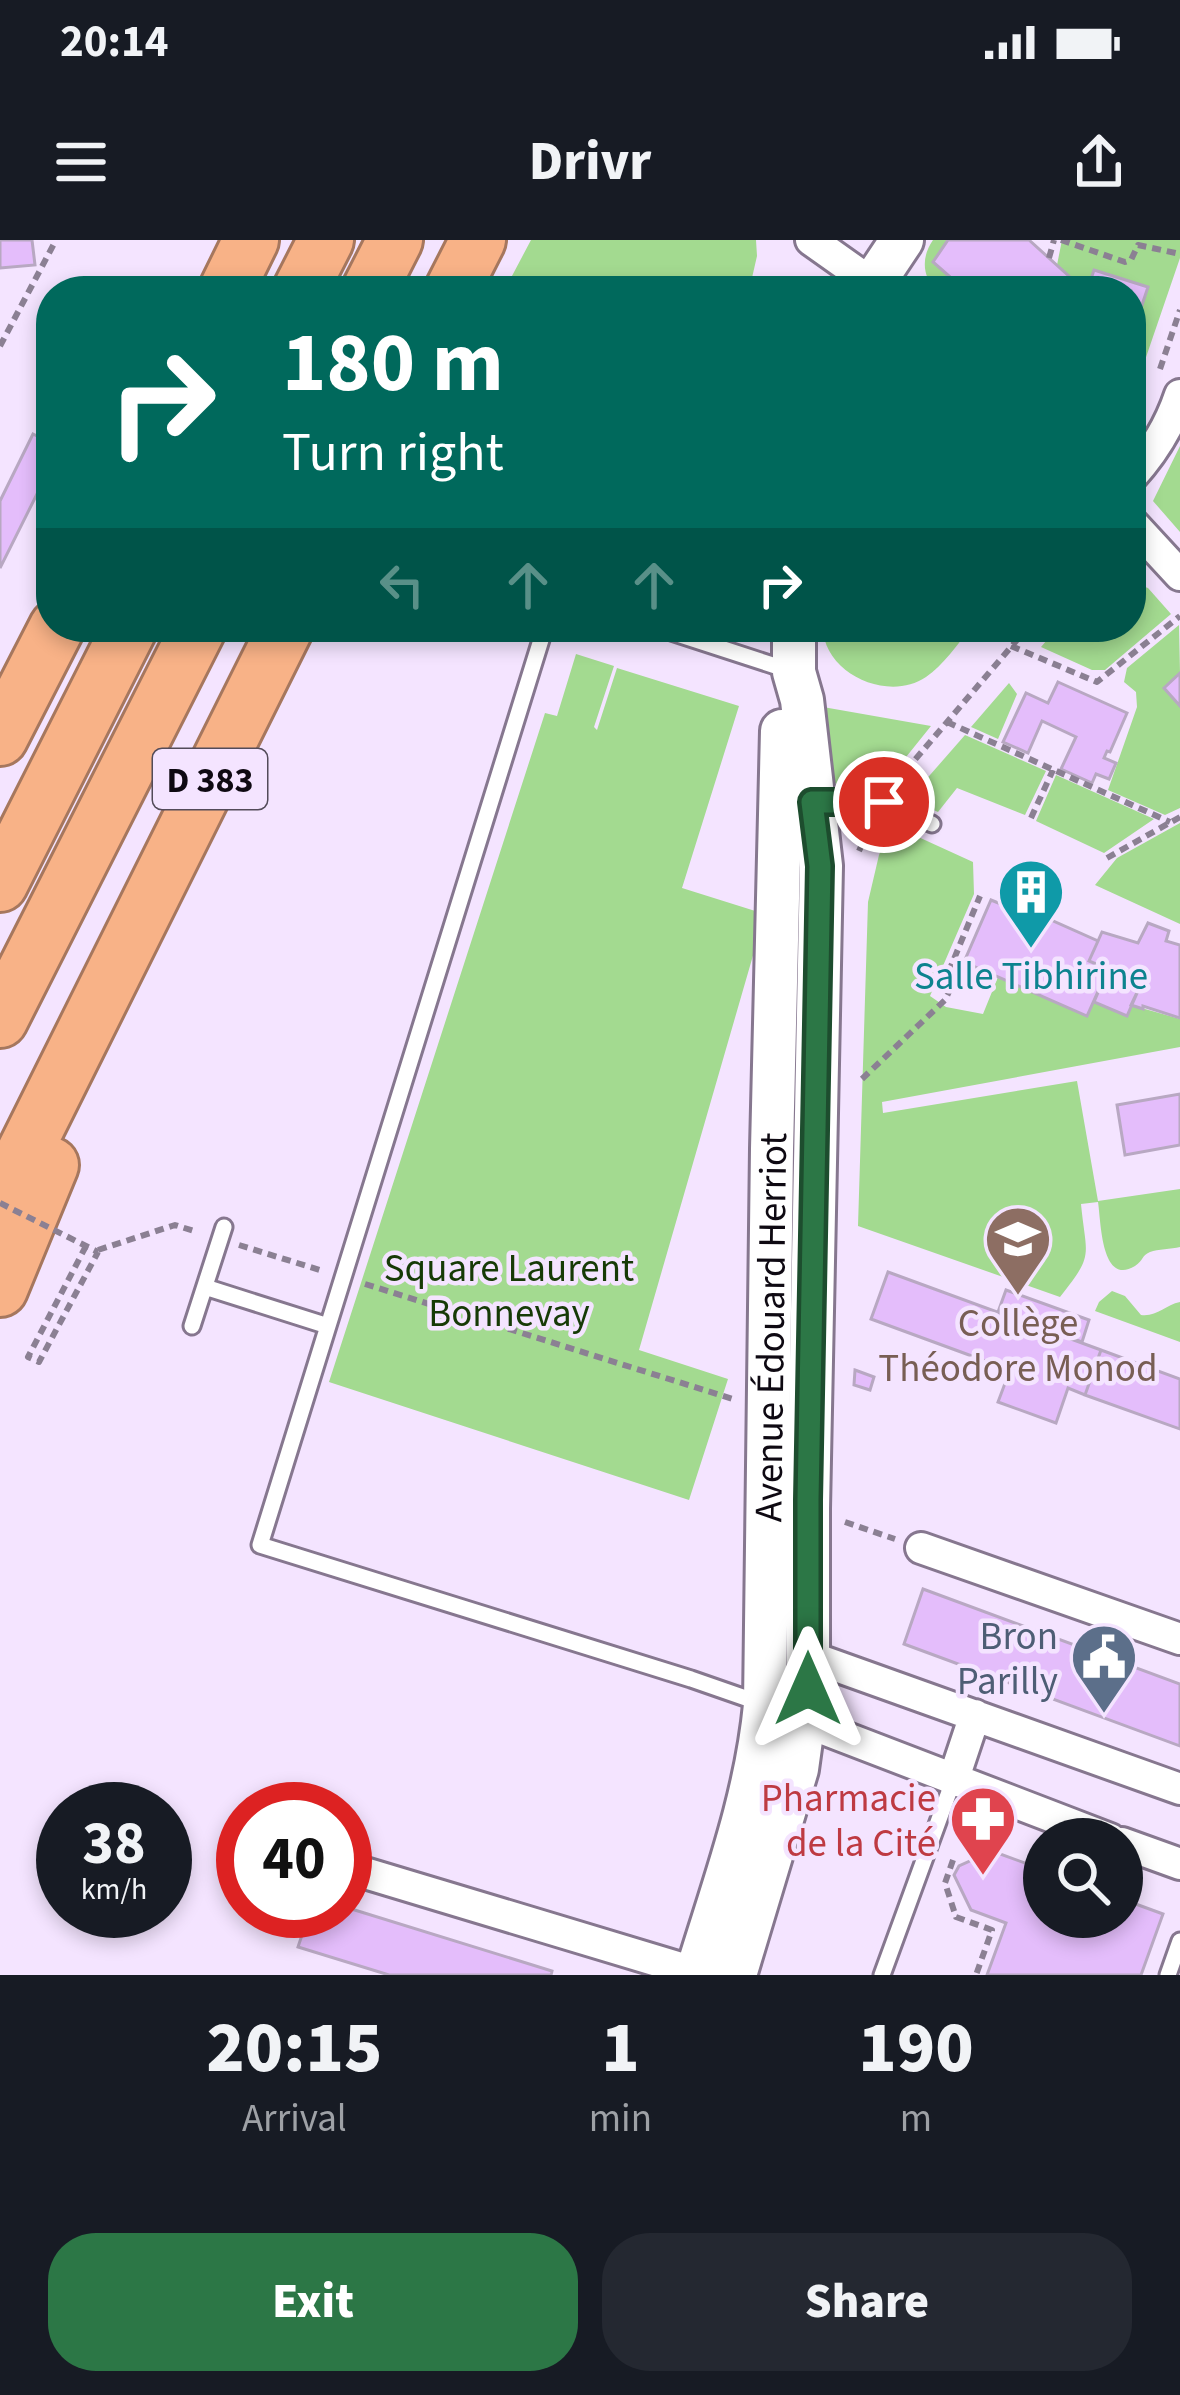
<!DOCTYPE html>
<html lang="en">
<head>
<meta charset="utf-8">
<style>
	:root { --surface:#171b24; --page:#242831; --text:#f1f3f6; --muted:#9ea1a6; --accent:#2c7746 }
	body { margin:0; font-family:"Source Sans 3",sans-serif; background:var(--page); color:var(--text); height:100vh; display:flex; flex-direction:column; font-size:45px; white-space:nowrap }
	* { box-sizing:border-box; margin:0 }
	p { font-size:39px; color:var(--muted) }
	.icon { flex:none; width:66px; height:66px; fill:none; stroke:currentColor; stroke-width:2; stroke-linecap:round; stroke-linejoin:round }
	.map { position:relative; height:1735px; overflow:hidden }
	.details { display:flex; flex-direction:column; background:var(--surface); flex:1 }
	.details>* { flex:none }
	.guide { position:absolute; left:36px; top:36px; width:1110px; height:366px; border-radius:48px; box-shadow:0 6px 18px #0003; background:#00695c; color:#fff; overflow:hidden }
	.buttons { position:absolute; left:1023px; top:1578px; display:grid; gap:24px }
	.buttons a { display:grid; place-items:center; width:120px; height:120px; border-radius:50%; background:var(--surface); box-shadow:0 6px 18px #0003; font-size:60px }
	.speed { position:absolute; left:36px; top:1542px; display:flex; gap:24px; font-size:60px; font-weight:700; text-align:center }
	.speed>* { display:grid; place-content:center; width:156px; height:156px; border-radius:50%; background:var(--surface); box-shadow:0 6px 18px #0003; line-height:1 }
	.speed small { font-size:30px; font-weight:400 }
	.speed .limit { border:18px solid #d22; background:#fff; color:#111 }
	.pin { position:absolute; display:grid; place-items:center; width:102px; height:102px; color:#fff; margin:-51px; border:6px solid #fff; border-radius:50%; box-shadow:0 3px 12px #0007 }
	.me { position:absolute; width:132px; margin:-66px; rotate:0deg; stroke-linejoin:round; filter:drop-shadow(0 0 9px #0008) }
	.turn { display:flex; align-items:center; gap:42px; height:252px; padding:0 48px; font-size:54px }
	.turn .icon { width:156px; height:156px; stroke-width:2.5 }
	.turn b { display:block; font-size:84px; line-height:102px }
	.lanes { display:flex; align-items:center; height:114px; padding:0 48px; background:#0003; justify-content:center; gap:60px; direction:ltr }
	.lanes .off { opacity:.35 }
	.eta { display:flex; justify-content:space-evenly; align-items:center; height:204px; text-align:center }
	.eta b { font-size:72px; font-weight:800; line-height:84px }
	.primary-button { display:flex; gap:24px; margin-top:auto; padding:24px 48px }
	.primary-button a { flex:1; height:138px; border-radius:48px; background:var(--accent); color:#fff; font-size:48px; font-weight:800; line-height:138px; text-align:center }
	.primary-button a+a { background:var(--page); color:var(--text) }
	.status { display:flex; justify-content:space-between; align-items:center; height:84px; padding:0 60px; background:var(--surface); direction:ltr }
	.status svg { height:33px; fill:currentColor }
	header { display:flex; justify-content:space-between; align-items:center; height:156px; padding:0 48px; background:var(--surface); font-size:54px; font-weight:800 }
	.map>svg:first-child { display:block }
	.green { fill:#a3da90 }
	.building { fill:#e4bdfb; stroke:#b8a8c2; stroke-width:3 }
	.lines { fill:none; stroke-linecap:round; stroke-linejoin:round }
	.lane-casing { stroke:#86778f; stroke-width:21 }
	.street-casing { stroke:#86778f; stroke-width:36 }
	.secondary-casing { stroke:#86778f; stroke-width:48 }
	.highway-casing { stroke:#a6775e; stroke-width:60 }
	.path { stroke:#8b8093; stroke-width:6; stroke-dasharray:9 6; stroke-linecap:butt }
	.lane { stroke:#fff; stroke-width:15 }
	.street { stroke:#fff; stroke-width:30 }
	.secondary { stroke:#fff; stroke-width:42 }
	.highway { stroke:#f8b287; stroke-width:54 }
	.path-bridge { stroke:#8b8093; stroke-width:6; stroke-dasharray:9 6; stroke-linecap:butt }
	.route-casing { stroke:#1d4d2e; stroke-width:30 }
	.route { stroke:#2c7746; stroke-width:21 }
	.labels { text-anchor:middle; stroke-width:9; stroke-linejoin:round; paint-order:stroke }
	.shield { fill:#f4e4ff; stroke:#534b59; stroke-width:3 }
	.shield-label { font-size:36px; font-weight:bold; fill:#0e0912 }
	.culture-label { font-size:39px; fill:#0d838f; stroke:#f4e4ff }
	.park-label { font-size:39px; fill:#163a06; stroke:#f4e4ff }
	.education-label { font-size:39px; fill:#785e54; stroke:#f4e4ff }
	.street-label { font-size:39px; fill:#0e0912; stroke:#f4e4ff }
	.service-label { font-size:39px; fill:#4e5e75; stroke:#f4e4ff; text-anchor:end }
	.health-label { font-size:39px; fill:#be3a42; stroke:#f4e4ff; text-anchor:end }
</style>
</head>
<body>
<div class="status"><b>20:14</b><svg viewBox="0 0 49 12"><path d="M0 12V9h3v3zM5 12V6h3v6zM10 12V3h3v9zM15 12V0h3v12zM26 1h20v11H26zM47 4h2v5h-2z"/></svg></div>
<header><svg class="icon" aria-label="menu" viewBox="0 0 24 24"><path d="M4 6h16M4 12h16M4 18h16"/></svg>Drivr<svg class="icon" aria-label="share" viewBox="0 0 24 24"><path d="M12 15V3M7 8l5-5 5 5M5 13v7h14v-7"/></svg></header>
<div class="map">
<svg width="1180" height="1735" viewBox="0 0 1180 1735">
	<rect width="100%" height="100%" fill="#f4e4ff"/>
	<path class="green" d="M531,0H756L757,16L749,51H698L657,38L652,51H628L587,38L582,51H504Z
		M933,0H948L933,23L966,51H937C922,37 921,17 933,0Z
		M1062,0H1180V18L1131,161V98L1148,47L1094,30L1088,48L1081,47L1057,25Z
		M1180,206V292L1153,261Z
		M1131,342L1148,348L1171,374L1105,430H1092L1041,407L1058,387H1131Z
		M1179,385L1180,433L1164,448L1180,466V568L1165,575L1108,550L1137,467L1136,452L1124,442L1127,428Z
		M823,387H972C958,403 943,426 926,437C888,463 823,433 823,387Z
		M576,414L614,426L594,487L597,490L617,428L739,466L682,648L765,674L639,1110L728,1139L689,1260L329,1142L545,473L557,476Z
		M1009,443L1017,454L998,499L971,487Z
		M823,467L931,486L886,542L841,547L829,539Z
		M965,495L1046,531L1025,575L957,548L938,572L909,559Z
		M1056,535L1154,579L1104,613L1036,581Z
		M1180,583V684L1095,645L1117,618Z
		M892,585L973,622L974,654L930,756L946,767L983,774L998,737L1087,776L1094,762L1126,775L1131,765L1180,779V807L882,862L883,873L1077,841L1098,961L1180,949V1007C1171,1009 1158,1009 1150,1012C1141,1016 1144,1020 1135,1026C1101,1047 1101,981 1098,962L1081,964C1086,1017 1095,1013 1060,1057L858,986L868,662L879,615Z
		M1112,1051L1125,1056L1141,1075C1157,1077 1165,1065 1180,1062V1102L1095,1071L1099,1062Z"/>
	<path class="building" d="M0,0H32L35,25L0,28Z
		M948,0H1029L1081,47L1077,51H966L933,22Z
		M1094,30L1148,47L1131,98V51H1087Z
		M33,194L51,203V226L0,328V261Z
		M1180,433V466L1164,448Z
		M1058,442L1127,473L1110,512L1107,511L1104,518L1116,523L1109,539L1096,534L1092,543L1061,529L1076,497L1042,481L1028,513L1003,502L1026,453L1048,463Z
		M991,660L1013,669L1015,664L1098,701L1089,721L1108,729L1087,776L964,722Z
		M1148,683L1169,691L1166,701L1180,705V778L1143,766V769L1131,765L1141,744L1089,721L1102,692L1138,703Z
		M1108,729L1141,744L1127,776L1094,762Z
		M1180,854V905L1125,915L1117,865Z
		M888,1032L1101,1110L1085,1155L1068,1148L1056,1183L998,1162L1010,1130L871,1079Z
		M1006,1050L1089,1080L1082,1102L998,1072Z
		M1101,1110L1180,1139V1189L1085,1155Z
		M855,1130L874,1137L870,1150L854,1145Z
		M923,1349L1180,1444V1506L904,1404Z
		M992,1611L1044,1630V1677H1122V1659L1163,1674L1141,1735H987L1006,1683L971,1670L954,1635L959,1626Z
		M345,1667L552,1731L551,1735H389L298,1707L310,1671H345Z"/>
	<g class="lines">
		<g class="lane-casing">
			<path id="lane" d="M545,387L260,1305L691,1439L760,1463
				M656,387L791,431
				M815,562H884L932,584
				M205,1047L328,1086
				M192,1086L224,987
				M882,1735L953,1541
				M1168,1735L1180,1701"/>
		</g>
		<g class="street-casing">
			<path id="street" d="M811,0L883,51
				M1131,237C1153,213 1170,185 1180,155
				M1131,282L1180,335
				M921,1308L1180,1399
				M808,1416L1180,1549
				M787,1475L1110,1599
				M953,1541L975,1475
				M1122,1603L1180,1624
				M345,1627L704,1735"/>
		</g>
		<g class="secondary-casing">
			<g id="secondary">
				<path d="M868,51L902,0"/>
				<path id="s1" d="M696,1735C723,1646 756,1559 765,1465L772,909L782,491"/>
				<path d="M735,1735L797,1529L808,1449V1269L821,626L802,460L794,432V387"/>
			</g>
		</g>
		<g class="highway-casing">
			<path id="highway" d="M226,51L251,0
				M300,51L326,0
				M369,51L395,0
				M452,51L478,0
				M0,498L57,387
				M0,644L130,387
				M0,780L199,387
				M0,961L286,387
				M0,1049L51,925"/>
		</g>
		<path class="path" d="M1061,0L1125,22L1131,20L1138,5L1180,14
			M1049,18L1054,0
			M0,106L56,0
			M1160,129L1180,70
			M1011,406L1097,442L1180,376
			M947,482L1170,582
			M896,542L1028,387
			M1031,578L1053,530
			M859,611L871,585
			M1107,618L1180,577
			M862,839L945,760L957,735L949,731L980,656
			M239,1005L323,1031
			M86,1006L28,1117L39,1122L98,1012
			M98,1010L175,985L197,992
			M365,1044L736,1160
			M845,1282L895,1299
			M953,1620L945,1643L956,1677L992,1690L976,1735"/>
		<use href="#lane" class="lane"/>
		<use href="#street" class="street"/>
		<use href="#secondary" class="secondary"/>
		<use href="#highway" class="highway"/>
		<path class="path-bridge" d="M0,963L98,1012"/>
	</g>
	<g class="lines">
		<g class="route-casing">
			<path id="route" d="M808,1449V1260L820,626L812,562H884"/>
		</g>
		<use href="#route" class="route"/>
	</g>
	<defs>
		<g id="building-pin" transform="scale(3.45)"><path d="M0 17L-7.5 6A9.5 9.5 0 1 1 7.5 6Z" fill="#0f9aa8" stroke="#f4e4ff"/><path d="M-4-6H4V6H1V3H-1V6H-4ZM-2.5-4.3h1.7v1.8h-1.7ZM.8-4.3h1.7v1.8H.8ZM-2.5-1h1.7V.8h-1.7ZM.8-1h1.7V.8H.8Z" fill="#fff"/></g>
		<g id="school-pin" transform="scale(3.45)"><path d="M0 17L-7.5 6A9.5 9.5 0 1 1 7.5 6Z" fill="#8d6e63" stroke="#f4e4ff"/><path d="M0-5L7-2L0 1L-7-2ZM-4 1L0 2.5L4 1V4Q0 6-4 4Z" fill="#fff"/></g>
		<g id="civic-pin" transform="scale(3.45)"><path d="M0 17L-7.5 6A9.5 9.5 0 1 1 7.5 6Z" fill="#5c6f8a" stroke="#f4e4ff"/><path d="M-.6-6.5H3V-4.5H.6V-3L4-1V1h2V6H-6V1h2V-1L-.6-3ZM-1.2 2.5V6h2.4V2.5Z" fill="#fff"/></g>
		<g id="pharmacy-pin" transform="scale(3.45)"><path d="M0 17L-7.5 6A9.5 9.5 0 1 1 7.5 6Z" fill="#e0444e" stroke="#f4e4ff"/><path d="M-2-6h4v4h4v4h-4v4h-4v-4h-4v-4h4Z" fill="#fff"/></g>
	</defs>
	<g fill-rule="evenodd">
		<use href="#building-pin" x="1031" y="652"/>
		<use href="#school-pin" x="1018" y="999"/>
		<use href="#civic-pin" x="1104" y="1417"/>
		<use href="#pharmacy-pin" x="983" y="1579"/>
	</g>
	<g class="labels">
		<rect class="shield" x="153" y="509" width="114" height="60" rx="9"/>
		<g class="shield-label">
			<text x="210" y="552">D 383</text>
		</g>
		<g class="culture-label">
			<text x="1031" y="749">Salle Tibhirine</text>
		</g>
		<g class="park-label">
			<text x="509" y="1041">Square Laurent<tspan x="509" dy="45">Bonnevay</tspan></text>
		</g>
		<g class="education-label">
			<text x="1018" y="1096">Collège<tspan x="1018" dy="45">Théodore Monod</tspan></text>
		</g>
		<g class="street-label">
			<text dy="14" stroke="none"><textPath href="#s1" startOffset="657">Avenue Édouard Herriot</textPath></text>
		</g>
		<g class="service-label">
			<text x="1058" y="1409">Bron<tspan x="1058" dy="45">Parilly</tspan></text>
		</g>
		<g class="health-label">
			<text x="936" y="1571">Pharmacie<tspan x="936" dy="45">de la Cité</tspan></text>
		</g>
	</g>
</svg>
<div class="buttons">
<a><svg class="icon" aria-label="search" viewBox="0 0 24 24"><circle cx="10" cy="10" r="6"/><path d="M15 15l6 6"/></svg></a>
</div>
<div class="speed"><div>38<small>km/h</small></div><div class="limit">40</div></div>
<div class="pin" style="left:884px;top:562px;background:#d93025"><svg class="icon" aria-label="arrive" viewBox="0 0 24 24"><path d="M6 21V4h12l-3 4 3 4H6"/></svg></div>
<svg class="me" style="left:808px;top:1449px" viewBox="-20 -20 40 40"><path d="M0-17L14 15 0 8-14 15z" fill="#2c7746" stroke="#fff" stroke-width="4"/></svg>
<div class="guide">
<div class="turn"><svg class="icon" aria-label="right" viewBox="0 0 24 24"><path d="M7 20v-9h11M14 6l5 5-5 5"/></svg><div><b>180 m</b>Turn right</div></div>
<div class="lanes"><svg class="icon off" aria-label="left" viewBox="0 0 24 24"><path d="M17 20v-9H6M10 6l-5 5 5 5"/></svg><svg class="icon off" aria-label="ahead" viewBox="0 0 24 24"><path d="M12 20V5M6 11l6-6 6 6"/></svg><svg class="icon off" aria-label="ahead" viewBox="0 0 24 24"><path d="M12 20V5M6 11l6-6 6 6"/></svg><svg class="icon" aria-label="right" viewBox="0 0 24 24"><path d="M7 20v-9h11M14 6l5 5-5 5"/></svg></div>
</div>
</div>
<section class="details">
<div class="eta">
<div><b>20:15</b><p>Arrival</p></div>
<div><b>1</b><p>min</p></div>
<div><b>190</b><p>m</p></div>
</div>
<div class="primary-button"><a>Exit</a><a>Share</a></div>
</section>
</body>
</html>
